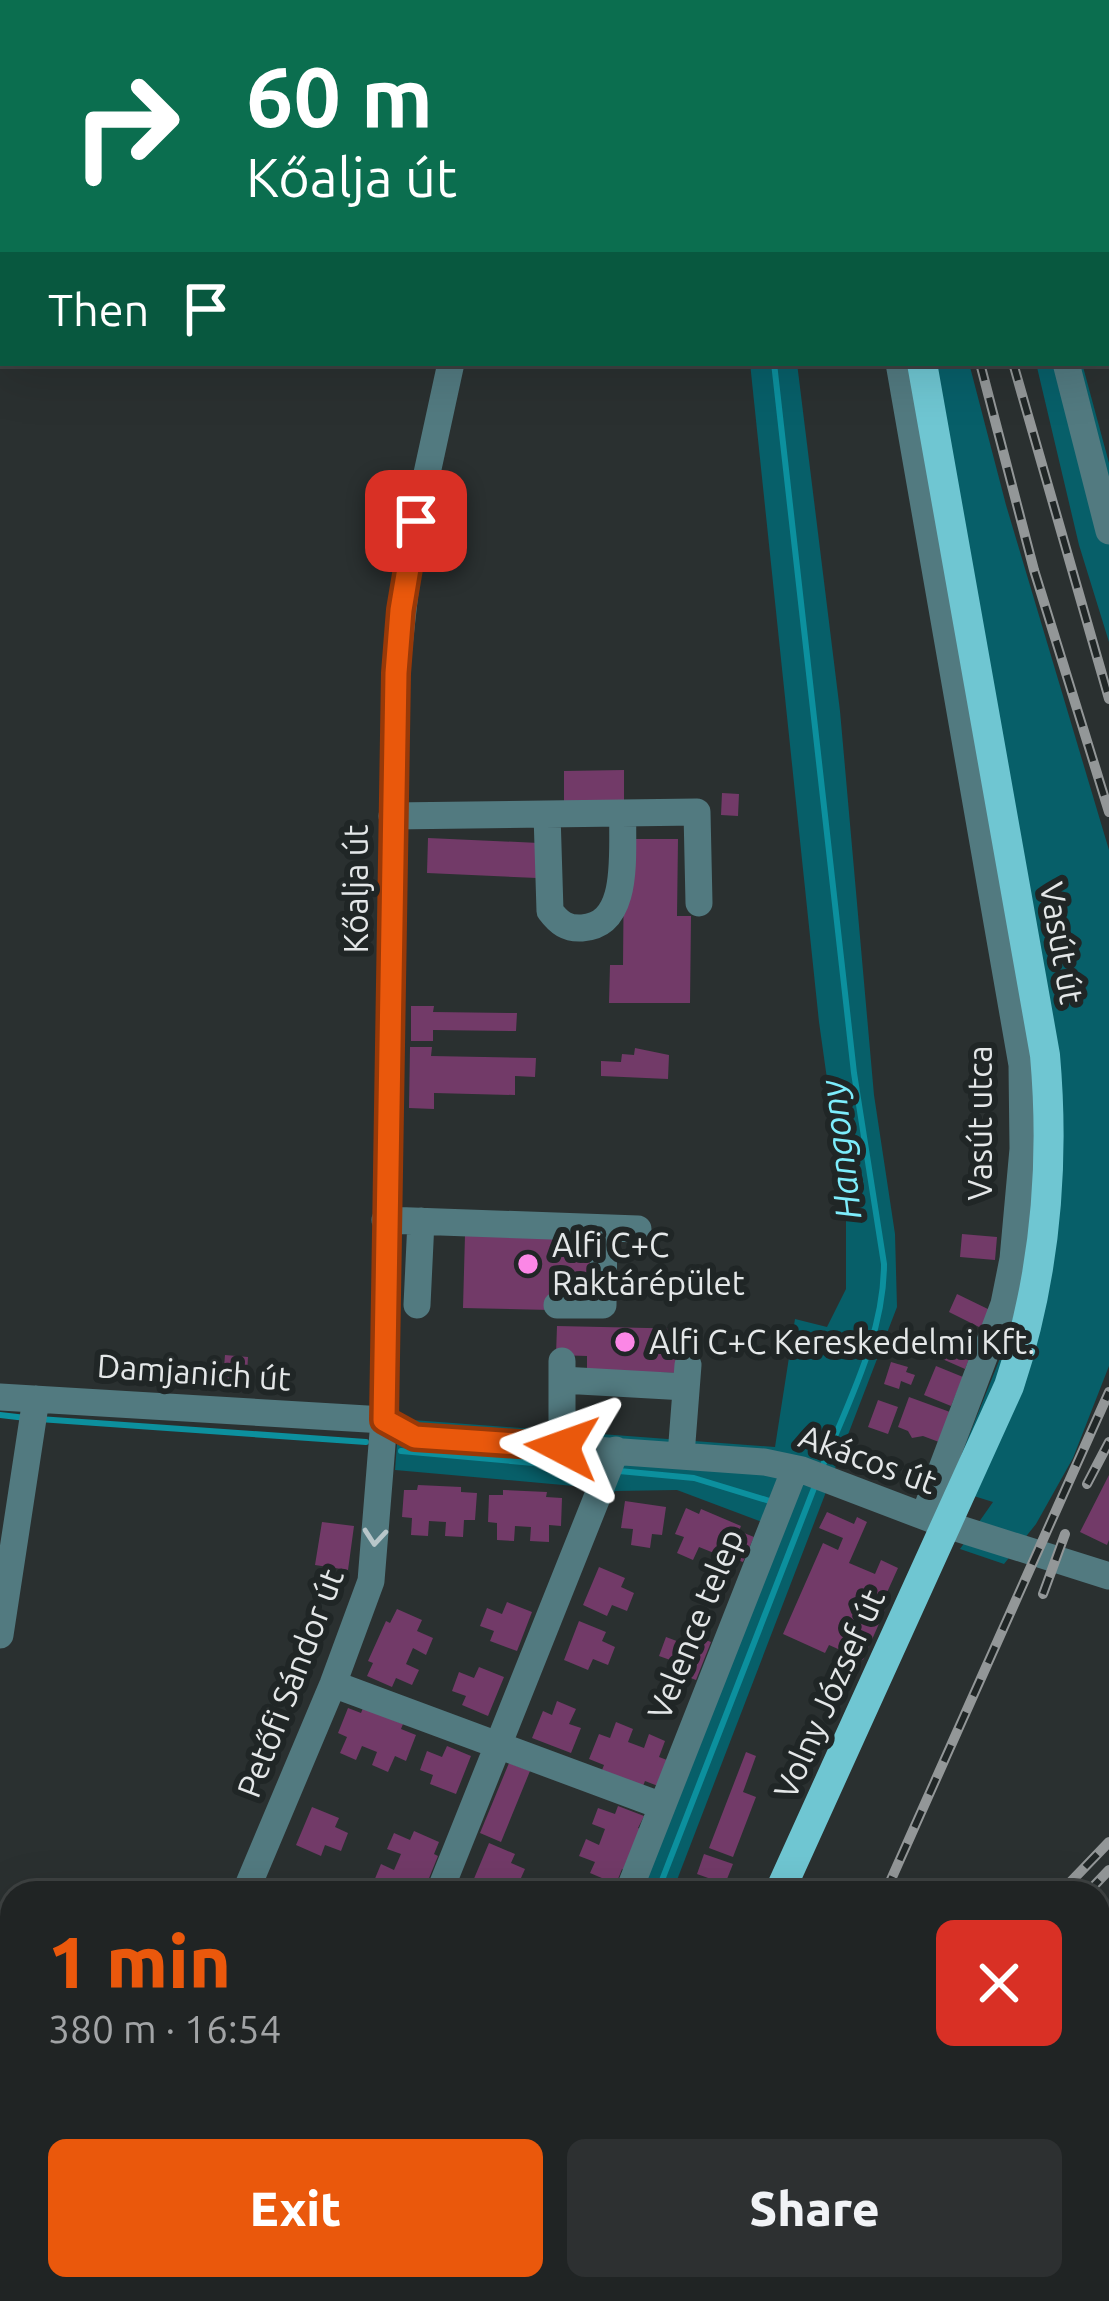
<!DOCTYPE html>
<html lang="en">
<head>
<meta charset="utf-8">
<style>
	:root { --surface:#202424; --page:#2d3031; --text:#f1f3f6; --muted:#a2a4a6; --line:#3d4141; --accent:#ea580c }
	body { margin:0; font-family:Ubuntu,sans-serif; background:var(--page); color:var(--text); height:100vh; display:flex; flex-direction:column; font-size:45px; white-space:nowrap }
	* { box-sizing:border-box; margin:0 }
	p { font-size:39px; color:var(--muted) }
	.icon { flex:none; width:66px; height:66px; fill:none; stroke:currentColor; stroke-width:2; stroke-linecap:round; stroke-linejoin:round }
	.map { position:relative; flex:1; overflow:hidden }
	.panel { position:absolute; left:0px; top:1881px; width:1110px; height:420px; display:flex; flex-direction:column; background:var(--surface); border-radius:36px 36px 0 0; box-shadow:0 12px 48px #0002,0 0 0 3px var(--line) }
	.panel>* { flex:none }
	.hud { position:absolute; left:0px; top:0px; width:1110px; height:366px; box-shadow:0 12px 48px #0002,0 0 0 3px var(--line); background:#0b6e4f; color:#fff; overflow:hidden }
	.pin { position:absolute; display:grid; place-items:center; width:102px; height:102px; color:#fff; margin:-51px; border-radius:24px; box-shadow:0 6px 18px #0006 }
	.me { position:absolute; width:132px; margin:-66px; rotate:274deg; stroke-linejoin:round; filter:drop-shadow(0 0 9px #0008) }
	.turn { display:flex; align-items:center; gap:42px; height:252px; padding:0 48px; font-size:54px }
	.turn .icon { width:156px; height:156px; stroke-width:2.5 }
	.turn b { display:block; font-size:84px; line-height:102px }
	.then { display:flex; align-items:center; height:114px; padding:0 48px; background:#0003; gap:24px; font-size:45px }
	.round { display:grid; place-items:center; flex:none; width:126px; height:126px; border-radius:18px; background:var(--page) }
	.summary { display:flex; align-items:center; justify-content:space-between; height:204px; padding:0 48px }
	h1 { font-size:72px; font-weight:800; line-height:90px; color:var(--accent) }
	.primary-button { display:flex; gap:24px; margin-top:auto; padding:24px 48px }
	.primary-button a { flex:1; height:138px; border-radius:18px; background:var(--accent); color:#fff; font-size:48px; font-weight:800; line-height:138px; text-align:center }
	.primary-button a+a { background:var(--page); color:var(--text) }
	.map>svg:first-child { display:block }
	.green { fill:#075f69 }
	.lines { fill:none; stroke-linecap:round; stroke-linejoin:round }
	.stream { stroke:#0c909e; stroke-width:6 }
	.building { fill:#723a68 }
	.minor { stroke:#527a80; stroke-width:27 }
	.major { stroke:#6fc6d2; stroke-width:30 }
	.rail-casing { stroke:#939798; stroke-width:10 }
	.rail { stroke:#202626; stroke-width:6; stroke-dasharray:18; stroke-linecap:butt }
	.oneway { stroke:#b8c6c9 }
	.route-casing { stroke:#983908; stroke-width:30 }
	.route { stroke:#ea580c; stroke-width:21 }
	.poi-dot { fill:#fb87e6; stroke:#202626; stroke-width:4.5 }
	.labels { text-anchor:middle; stroke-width:12; stroke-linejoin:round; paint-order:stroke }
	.street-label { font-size:33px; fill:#e4e7e8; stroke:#202626 }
	.poi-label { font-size:33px; fill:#e4e7e8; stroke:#202626; text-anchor:start }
	.water-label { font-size:36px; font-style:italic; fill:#7dedfc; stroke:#202626 }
</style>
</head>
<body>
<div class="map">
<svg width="1109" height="2301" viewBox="0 0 1109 2301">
	<rect width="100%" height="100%" fill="#2a3030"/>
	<path class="green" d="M750,363H797L840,711L874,1095L895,1234L897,1307L672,1893H619L762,1522L677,1490L615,1491L609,1503L574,1486L395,1470L399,1419L775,1447L795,1319L827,1327L846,1289V1214L819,1022Z
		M915,363H969L1006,505L1109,850V1366L1073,1458L1036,1524L1004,1564L960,1549L993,1502L948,1488L1001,1356L1020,1289L1039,1164Z
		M1036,363H1082L1109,463V642L1079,545Z"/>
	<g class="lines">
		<path class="stream" d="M748,3L749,0
			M774,363L854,1073L884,1264C884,1336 847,1404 821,1470
			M0,1415L26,1418
			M39,1419L366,1442
			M401,1451L600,1469
			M619,1471L694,1478L776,1503
			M657,1893L816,1483
			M498,2301L503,2289"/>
	</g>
	<path class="building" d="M624,770V802L564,803V771Z
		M722,793L739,794L738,816L721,815Z
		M428,838L539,843L537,878L427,873Z
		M633,839H678L677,916H691L690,1003H609L610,965H623L624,859Z
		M411,1006H434L433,1012L517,1013L516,1031L433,1030V1041H411Z
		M410,1047H432L431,1056L536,1058L535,1077L515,1076V1095L434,1093V1109L409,1108Z
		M635,1048L669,1055L668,1079L601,1076V1061L621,1062L622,1054L634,1055Z
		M962,1234L997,1237L995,1260L960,1257Z
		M465,1235L592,1239L590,1290L550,1289V1310L463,1308Z
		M957,1294L992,1311L983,1329L949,1312Z
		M557,1326L693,1329L692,1358L679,1373L587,1371V1356L556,1355Z
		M951,1331L976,1342L965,1369L940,1358Z
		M225,1355L248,1357L246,1392L222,1391Z
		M891,1362L908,1367L906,1372L915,1375L911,1385L901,1381L899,1389L884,1384Z
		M936,1366L963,1377L951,1406L924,1395Z
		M909,1397L950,1412L939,1442L923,1436L912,1438L908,1431L898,1427Z
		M878,1400L898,1407L888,1434L868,1427Z
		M1109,1475V1540L1107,1545L1080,1532Z
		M418,1485L461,1487V1492L477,1493L475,1520H464L463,1537L445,1536L446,1522L429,1521L428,1536L411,1535L412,1518L402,1517L404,1490H417Z
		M503,1490L547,1492L546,1497L562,1498L561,1526L549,1525V1542L530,1541L531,1527L515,1526L514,1541L497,1540V1523L488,1522L489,1495H503Z
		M625,1501L666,1507L662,1535L652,1534L650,1548L631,1545L633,1529L621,1528Z
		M686,1508L699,1514L701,1509L741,1526L739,1531L754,1537L743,1562L732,1558L725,1573L708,1566L714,1553L699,1547L693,1560L677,1553L684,1537L675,1534Z
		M827,1512L854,1524L857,1517L867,1522L849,1563L875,1574L881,1560L898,1568L880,1608L885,1610L863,1660L829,1645L825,1653L783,1634L823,1543L838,1550L843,1538L819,1528Z
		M322,1522L354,1526L348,1570L315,1565Z
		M599,1567L625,1578L621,1587L634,1593L627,1611L612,1605L607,1616L583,1605Z
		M507,1602L532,1612L517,1651L490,1641L494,1631L480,1626L487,1608L502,1614Z
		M397,1609L422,1620L417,1631L433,1638L426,1655L413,1648L406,1664L419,1670L412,1685L396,1678L392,1687L367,1676L373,1663L368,1661L386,1621L390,1623Z
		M579,1621L606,1632L602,1641L615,1647L608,1665L593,1659L588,1670L564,1660Z
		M686,1632L711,1642L696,1680L669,1670L673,1661L659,1656L666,1637L682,1643Z
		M479,1667L504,1677L488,1716L462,1705L466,1696L452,1691L459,1672L474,1678Z
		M557,1701L576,1709L569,1724L581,1728L571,1753L532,1738L543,1711L552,1715Z
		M348,1708L361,1713L363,1708L403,1724L401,1729L416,1735L406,1761L395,1756L388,1772L372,1765L377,1752L362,1746L356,1760L340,1753L347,1737L338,1733Z
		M616,1722L633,1729L628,1742L644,1748L649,1734L665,1741L659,1757L667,1760L658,1786L645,1781L643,1786L602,1770L604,1765L589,1759L599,1734L610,1738Z
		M447,1746L471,1756L456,1794L430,1784L433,1775L420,1770L427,1751L442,1757Z
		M746,1752L756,1756L743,1792L756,1797L733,1857L709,1848Z
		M509,1763L530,1771L501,1842L480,1833Z
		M618,1806L644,1816L638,1828L643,1830L626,1871L622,1869L616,1884L590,1873L595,1862L579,1856L586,1839L599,1845L605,1829L592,1824L598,1808L615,1814Z
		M312,1807L339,1818L335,1827L348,1833L341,1851L325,1845L321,1856L296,1845Z
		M414,1831L439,1842L434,1854L438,1856L423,1893H387L390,1888L374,1881L381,1864L394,1870L401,1854L387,1849L394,1833L410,1840Z
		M489,1843L515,1854L511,1863L525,1869L517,1887L502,1880L497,1891L473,1881Z
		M704,1854L733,1864L725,1884L697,1874Z
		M84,2289H141L144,2291L137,2301L122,2297L119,2301H75Z
		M414,2289L427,2295L429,2289H467L462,2301H409Z"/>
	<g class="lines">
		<path class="minor" d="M538,3L539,0
			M880,3V0
			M1034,3L1035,0
			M899,363L1022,1065L1023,1149L1013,1259L1004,1304L924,1516
			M1066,363L1109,531
			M547,814L550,911C559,923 567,929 582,928C632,925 621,849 623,814
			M392,816L697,812L699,903
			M385,1220L638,1229
			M417,1305L421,1221
			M557,1305H603L604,1228
			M562,1361V1447
			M562,1380L686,1387
			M0,1397L384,1420L415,1437L764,1462L802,1470L944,1524L1109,1576
			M681,1455L688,1365
			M0,1635L36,1399
			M333,1684L662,1806
			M245,1893L333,1684L371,1581L384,1420L396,673L409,556L451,363
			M439,1893L616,1450
			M628,1893L795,1469
			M279,2289L309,2301
			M51,2301L59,2289
			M469,2301L474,2289
			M597,2301L603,2289
			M636,2301L642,2289"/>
		<path class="major" d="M904,3V0
			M779,1893L1009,1386C1045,1278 1055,1168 1045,1055L922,363
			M548,2301L556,2289"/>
		<g class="rail-casing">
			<path id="rail" d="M958,3V0
				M991,3V0
				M980,363L1034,570L1109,812
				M1013,363L1109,699
				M1087,1484L1109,1442
				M1043,1594L1065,1534
				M885,1893L1109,1392
				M1060,1893L1109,1842
				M1087,1893L1109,1870
				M703,2301L708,2289
				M785,2301L791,2289"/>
		</g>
		<use href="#rail" class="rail"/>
	</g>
	<defs><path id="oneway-chevron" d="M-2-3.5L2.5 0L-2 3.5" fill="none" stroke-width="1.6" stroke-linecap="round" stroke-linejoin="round" transform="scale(3)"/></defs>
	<use class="oneway" href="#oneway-chevron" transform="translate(375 1537) rotate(95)"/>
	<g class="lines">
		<g class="route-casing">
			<path id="route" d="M416,521L401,610L396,673L384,1420L415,1437L562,1447"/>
		</g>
		<use href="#route" class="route"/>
	</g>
	<g class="poi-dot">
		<circle cx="528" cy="1264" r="12"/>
		<circle cx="625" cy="1342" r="12"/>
	</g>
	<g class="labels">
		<g class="street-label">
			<text transform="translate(356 889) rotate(-90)" y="12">Kőalja út</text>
			<text transform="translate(1062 943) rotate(80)" y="12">Vasút út</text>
			<text transform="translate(980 1123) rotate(-90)" y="12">Vasút utca</text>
			<text transform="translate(194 1372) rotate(4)" y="12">Damjanich út</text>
			<text transform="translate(868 1459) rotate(20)" y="12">Akácos út</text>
			<text transform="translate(695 1624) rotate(-68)" y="12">Velence telep</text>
			<text transform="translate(290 1683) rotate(-69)" y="12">Petőfi Sándor út</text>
			<text transform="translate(829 1694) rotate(-66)" y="12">Volny József út</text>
		</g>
		<g class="poi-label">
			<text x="552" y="1257">Alfi C+C<tspan x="552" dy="38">Raktárépület</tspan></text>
			<text x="649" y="1354">Alfi C+C Kereskedelmi Kft.</text>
		</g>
		<g class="water-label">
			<text transform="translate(840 1150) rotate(-97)" y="13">Hangony</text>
		</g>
	</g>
</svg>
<div class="pin" style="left:416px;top:521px;background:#d93025"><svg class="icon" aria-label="arrive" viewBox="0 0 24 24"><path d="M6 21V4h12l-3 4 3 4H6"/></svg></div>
<svg class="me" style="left:562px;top:1447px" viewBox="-20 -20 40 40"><path d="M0-17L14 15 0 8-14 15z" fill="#ea580c" stroke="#fff" stroke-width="4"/></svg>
<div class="hud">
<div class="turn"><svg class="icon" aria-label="right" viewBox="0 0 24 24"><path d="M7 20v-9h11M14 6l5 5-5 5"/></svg><div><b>60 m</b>Kőalja út</div></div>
<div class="then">Then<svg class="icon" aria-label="arrive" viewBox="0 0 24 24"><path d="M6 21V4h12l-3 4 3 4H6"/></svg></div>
</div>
<section class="panel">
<div class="summary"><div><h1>1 min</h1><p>380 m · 16:54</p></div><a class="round" style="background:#d93025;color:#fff"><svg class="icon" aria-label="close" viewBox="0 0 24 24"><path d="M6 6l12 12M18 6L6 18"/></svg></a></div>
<div class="primary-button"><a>Exit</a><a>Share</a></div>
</section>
</div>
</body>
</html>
